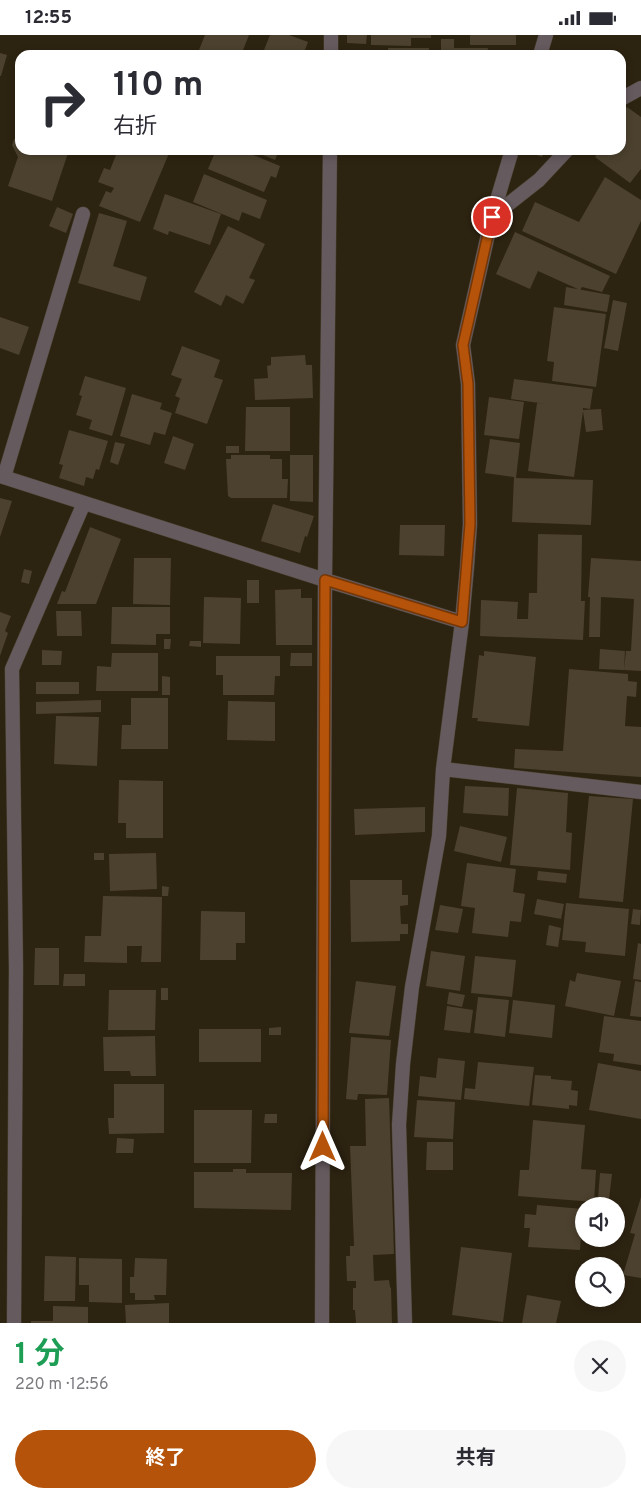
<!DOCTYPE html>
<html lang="ja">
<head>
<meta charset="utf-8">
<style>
	:root { --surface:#fff; --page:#f7f7f7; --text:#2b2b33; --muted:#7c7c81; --accent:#b45309 }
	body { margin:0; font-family:Overpass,"Noto Sans JP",sans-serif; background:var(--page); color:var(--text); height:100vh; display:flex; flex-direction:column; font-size:19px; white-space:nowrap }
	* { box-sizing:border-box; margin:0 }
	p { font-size:16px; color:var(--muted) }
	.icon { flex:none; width:28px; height:28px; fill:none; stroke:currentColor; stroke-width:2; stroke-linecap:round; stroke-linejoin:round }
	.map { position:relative; height:1288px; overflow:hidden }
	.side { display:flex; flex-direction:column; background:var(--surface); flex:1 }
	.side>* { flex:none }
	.hud { position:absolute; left:15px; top:15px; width:611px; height:105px; border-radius:15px; box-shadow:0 2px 8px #0003; background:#fff; color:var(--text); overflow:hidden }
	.tools { position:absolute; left:575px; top:1162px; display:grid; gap:10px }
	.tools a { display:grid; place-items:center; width:50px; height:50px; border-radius:50%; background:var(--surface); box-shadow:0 2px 8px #0003; font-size:25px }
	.pin { position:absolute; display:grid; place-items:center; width:42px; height:42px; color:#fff; margin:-21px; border:2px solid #fff; border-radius:50%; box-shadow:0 1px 5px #0007 }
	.me { position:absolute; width:55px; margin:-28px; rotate:0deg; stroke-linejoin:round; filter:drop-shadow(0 0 4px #0008) }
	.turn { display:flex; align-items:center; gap:18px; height:105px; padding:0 15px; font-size:22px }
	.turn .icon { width:65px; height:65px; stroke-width:2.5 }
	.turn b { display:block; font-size:35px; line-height:42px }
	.round { display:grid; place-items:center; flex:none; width:52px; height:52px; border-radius:26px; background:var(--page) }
	.overview { display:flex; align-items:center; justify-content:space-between; height:85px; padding:0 15px }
	h1 { font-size:30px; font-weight:700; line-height:38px; color:#1e9e55 }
	.cta { display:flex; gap:10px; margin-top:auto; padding:10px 15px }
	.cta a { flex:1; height:58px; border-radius:30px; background:var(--accent); color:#fff; font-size:20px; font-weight:700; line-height:58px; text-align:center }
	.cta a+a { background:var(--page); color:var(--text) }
	.status { display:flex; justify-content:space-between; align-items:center; height:35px; padding:0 25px; background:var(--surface); direction:ltr }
	.status svg { height:14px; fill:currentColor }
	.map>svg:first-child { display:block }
	.building { fill:#4c412e }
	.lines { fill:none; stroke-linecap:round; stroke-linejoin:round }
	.minor-casing { stroke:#4a402f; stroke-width:15 }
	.minor { stroke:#655a5d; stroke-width:14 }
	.route-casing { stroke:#753606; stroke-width:12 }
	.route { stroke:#b45309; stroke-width:9 }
</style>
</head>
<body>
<div class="status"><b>12:55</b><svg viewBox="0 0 49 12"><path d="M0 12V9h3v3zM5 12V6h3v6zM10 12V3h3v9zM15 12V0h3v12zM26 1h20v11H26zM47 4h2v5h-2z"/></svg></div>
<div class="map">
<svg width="641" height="1288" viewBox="0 0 641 1288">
	<rect width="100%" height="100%" fill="#2d2311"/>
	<path class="building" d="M205,0H249L241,20H212L199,15Z
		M270,0H289L308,7L303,20H262Z
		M347,0H367L366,9L347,8Z
		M371,0H431V3H411V11L371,10Z
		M470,0H516V10H470Z
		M441,4H454V13H488L487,20H441Z
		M388,13H429V20H388Z
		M0,18L7,20L1,41H0Z
		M627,72L641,82V134L630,148L595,122L600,115H621V79Z
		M14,104L20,105V115H69L52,166L8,151L18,122L12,110Z
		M118,115L170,116L140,187L99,171L106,156L111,158L114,153L98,147L104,133L110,135Z
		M216,115H241L280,131L276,143L271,141L264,157L208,134Z
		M251,115H279L275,125Z
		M523,115H545L542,122Z
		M204,139L267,165L260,184L242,177L239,186L193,167Z
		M605,142L641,165V186L616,239L522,196L535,167L579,187Z
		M165,159L221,179L210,210L169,196L168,200L153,194Z
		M57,172L73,179L66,198L49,191Z
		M99,178L127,186L113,231L147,242L140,266L78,248Z
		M228,191L265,209L249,243L255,245L243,269L226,260L221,271L194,257Z
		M515,197L610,241L602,257L582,252L580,255L538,236L530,254L496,239Z
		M566,252L610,260L607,277L564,270Z
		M613,265L627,268L618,316L604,313Z
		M554,272L606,279L596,352L552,346L554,327L547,326Z
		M0,282L29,292L19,320L0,313Z
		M182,311L220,325L214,342L223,345L207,389L175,378L180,363L175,361L182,344L171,340Z
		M305,320L306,330H312L313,363L255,365L254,344L268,343L267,331L271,330V322Z
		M85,341L126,353L112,401L89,394L92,385L76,380L82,361L79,360Z
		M514,344L593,354L590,374L583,373V375L601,374L603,395L586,397L583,376L574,442L528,436L537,368L546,369L511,364Z
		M132,359L162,368L160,374L172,378L165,400L154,397L150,410L120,401Z
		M489,362L524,367L519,404L484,400Z
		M246,372H290V416H245Z
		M69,395L108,406L99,435L96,434L93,444L86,442L84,451L59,443L63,430L59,429Z
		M173,401L194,409L185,435L164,428Z
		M490,404L520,408L516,443L593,445L591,490L512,487L514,442L485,438Z
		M115,407L125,409L118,430L110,427Z
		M226,411H239V418H226Z
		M231,420H270V424H282V444H288L287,463H231L228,461L226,424H231Z
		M290,420H313V467L290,466Z
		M0,463L12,466L0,502Z
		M273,469L314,481L307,502L305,501L300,518L261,506Z
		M400,490H445L444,521L399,520Z
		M90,492L121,504L96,569H57L62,556L65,557Z
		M538,499L582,500L581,566H585L583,605L480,601L481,565L518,567L517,584H528L529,558H537Z
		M134,523H171L170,570L133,569Z
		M591,523L641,526V636L624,635L626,616H631L634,564L601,562L600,602H589L590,562H588Z
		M24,534L32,536L29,549L21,547Z
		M247,545H259V568H247Z
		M301,554V563H312V610H276L275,555Z
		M204,562L241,563L240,609L203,608Z
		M112,572H170V599H156V610L111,609Z
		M56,576H81L82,601H57Z
		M0,577L11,581L5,596L8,598L0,621Z
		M164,604H171L170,614H164Z
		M190,606H201V612L189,611Z
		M600,614L625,616L624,635L599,634Z
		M42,615L62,616L61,630H42Z
		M484,616L536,622L529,691L477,686L478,683H472L479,620L484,621Z
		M112,618H158V656H96L97,631L111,632Z
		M291,618H312V631H290Z
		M216,621H280V641H275L274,660H223V640H216Z
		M569,634L628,639V646L637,647L636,662L627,661L625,691L641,692V742L514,733L515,714L563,716Z
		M162,641L170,642V660H162Z
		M36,647H79V659H36Z
		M131,663H168V714H121L122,690H131Z
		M101,665V677L36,679V667Z
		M228,666L275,667V706L227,705Z
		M56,681L99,682L97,731L54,729Z
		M119,745L163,746V803H126V788H118Z
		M465,751L509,753L508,781L463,778Z
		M517,753L568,758L566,797L572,798L570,835L510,830Z
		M589,761L633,764L623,867L579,863Z
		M425,772V797L355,800L354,774Z
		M460,791L507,802L501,827L454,816Z
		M94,818H104V825H94Z
		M156,818L157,854L110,856L109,819Z
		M467,828L516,834L513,857L525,859L521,887L510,886L508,902L472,898L475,873L461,871Z
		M538,836L567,839L566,848L537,845Z
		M350,845H402V860H408V870L400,871L401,889H408V899H400V906L351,907Z
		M162,851L169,852L168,861H162Z
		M103,861L162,862L161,927H141L142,911H127V928L84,927L85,901H101Z
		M537,864L564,869L561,884L534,879Z
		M566,868L629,874L625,921L585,917L586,907L562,905Z
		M440,870L463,874L458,898L435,895Z
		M633,874L641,875L640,890L631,889Z
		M201,876L245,877V908H236V925H200Z
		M549,890L561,893L558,912L546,910Z
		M638,908L641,909V945L633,944Z
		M35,913H59V950H34Z
		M431,916L465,921L460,956L426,951Z
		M475,921L516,925L512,962L471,958Z
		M577,938L621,946L614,981L565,971L570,945L575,947Z
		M64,939H85V951H63Z
		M356,946L396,951L389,1001L349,998Z
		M635,946L641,947V982L630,981Z
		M161,953H168V965H161Z
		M109,955H156L155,995H108Z
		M449,957L465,960L462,972L447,969Z
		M478,962L509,965L505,1002L474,998Z
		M513,965L555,970L552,1003L509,998Z
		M447,971L473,975L470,998L444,995Z
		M604,981L641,986V1030L613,1026L614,1019L599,1017Z
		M281,992V1000H269V993Z
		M199,994H261V1027H199Z
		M155,1001L156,1041H131L130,1036H104L103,1002Z
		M351,1002L391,1005L387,1060L358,1059L357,1065L346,1064Z
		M438,1023L465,1026L461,1065L418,1061L420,1041L436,1043Z
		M478,1027L534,1032L529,1071L464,1064L465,1053L475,1054Z
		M598,1028L641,1036V1084L589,1075Z
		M535,1040L551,1041V1044L572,1046L571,1055L578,1056L577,1071L569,1070V1074L532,1070Z
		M114,1049H164V1098L109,1099L108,1083H114Z
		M389,1063L394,1219L373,1220L374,1246L389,1245L390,1252L391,1253L392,1288H356L355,1275H353V1253H356V1246H347L346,1221H350V1211H354L350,1111H366L365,1064Z
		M417,1065L455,1067L453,1104L414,1102Z
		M194,1075H252L251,1128H194Z
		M265,1079H277V1088H264Z
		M533,1085L585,1090L581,1134L596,1135L594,1167L518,1161L520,1135H529Z
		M117,1103L134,1104L133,1118H116Z
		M427,1107H453V1135H426Z
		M233,1134H246V1138H292L291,1175L194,1173V1137H233Z
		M600,1138L612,1139L609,1164L598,1163Z
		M641,1162V1243L623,1240L635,1199L630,1198Z
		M537,1170L583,1174L580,1215L528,1212L530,1193H524L525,1179L536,1180Z
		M461,1212L512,1218L503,1287L452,1280Z
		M45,1221L76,1222L75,1266H44Z
		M79,1223L122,1224V1268L89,1267V1250H79Z
		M135,1223L167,1224L166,1260H154L155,1265H135V1258H130V1242H134Z
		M527,1260L561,1266L556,1288H522Z
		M169,1268V1288H126L125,1270Z
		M53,1271L88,1272V1288H31V1286H53Z"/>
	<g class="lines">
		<g class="minor-casing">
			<path id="minor" d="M331,20V0
				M540,20L546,0
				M621,64L641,53
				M492,182L539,145L567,115
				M0,441L325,545L462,587
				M4,442L83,179
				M443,734L641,757
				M14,1288L16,933L12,634L84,468
				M322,1288L325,545L330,115
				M405,1288L399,1090L403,1029L412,952L439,801L443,734L462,587L467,532L470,489L468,349L463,310L492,182L512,115"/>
		</g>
		<use href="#minor" class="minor"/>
	</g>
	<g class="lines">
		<g class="route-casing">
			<path id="route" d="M323,1112L325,545L462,587L470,489L468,349L463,310L492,182"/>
		</g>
		<use href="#route" class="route"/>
	</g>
</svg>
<div class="tools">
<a><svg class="icon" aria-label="sound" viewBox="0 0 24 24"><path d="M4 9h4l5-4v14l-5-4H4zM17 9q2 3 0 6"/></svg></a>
<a><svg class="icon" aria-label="search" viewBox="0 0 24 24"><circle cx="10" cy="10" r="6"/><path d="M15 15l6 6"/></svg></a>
</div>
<div class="pin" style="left:492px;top:182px;background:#d93025"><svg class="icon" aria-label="arrive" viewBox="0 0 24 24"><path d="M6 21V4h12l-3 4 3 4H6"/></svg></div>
<svg class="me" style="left:323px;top:1112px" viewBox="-20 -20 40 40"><path d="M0-17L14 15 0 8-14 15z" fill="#b45309" stroke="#fff" stroke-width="4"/></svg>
<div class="hud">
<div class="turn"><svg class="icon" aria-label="right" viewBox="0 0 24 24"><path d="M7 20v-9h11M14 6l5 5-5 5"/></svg><div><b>110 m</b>右折</div></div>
</div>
</div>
<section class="side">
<div class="overview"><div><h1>1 分</h1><p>220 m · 12:56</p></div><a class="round"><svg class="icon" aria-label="close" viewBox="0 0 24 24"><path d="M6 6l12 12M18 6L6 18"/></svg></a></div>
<div class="cta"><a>終了</a><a>共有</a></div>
</section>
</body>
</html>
